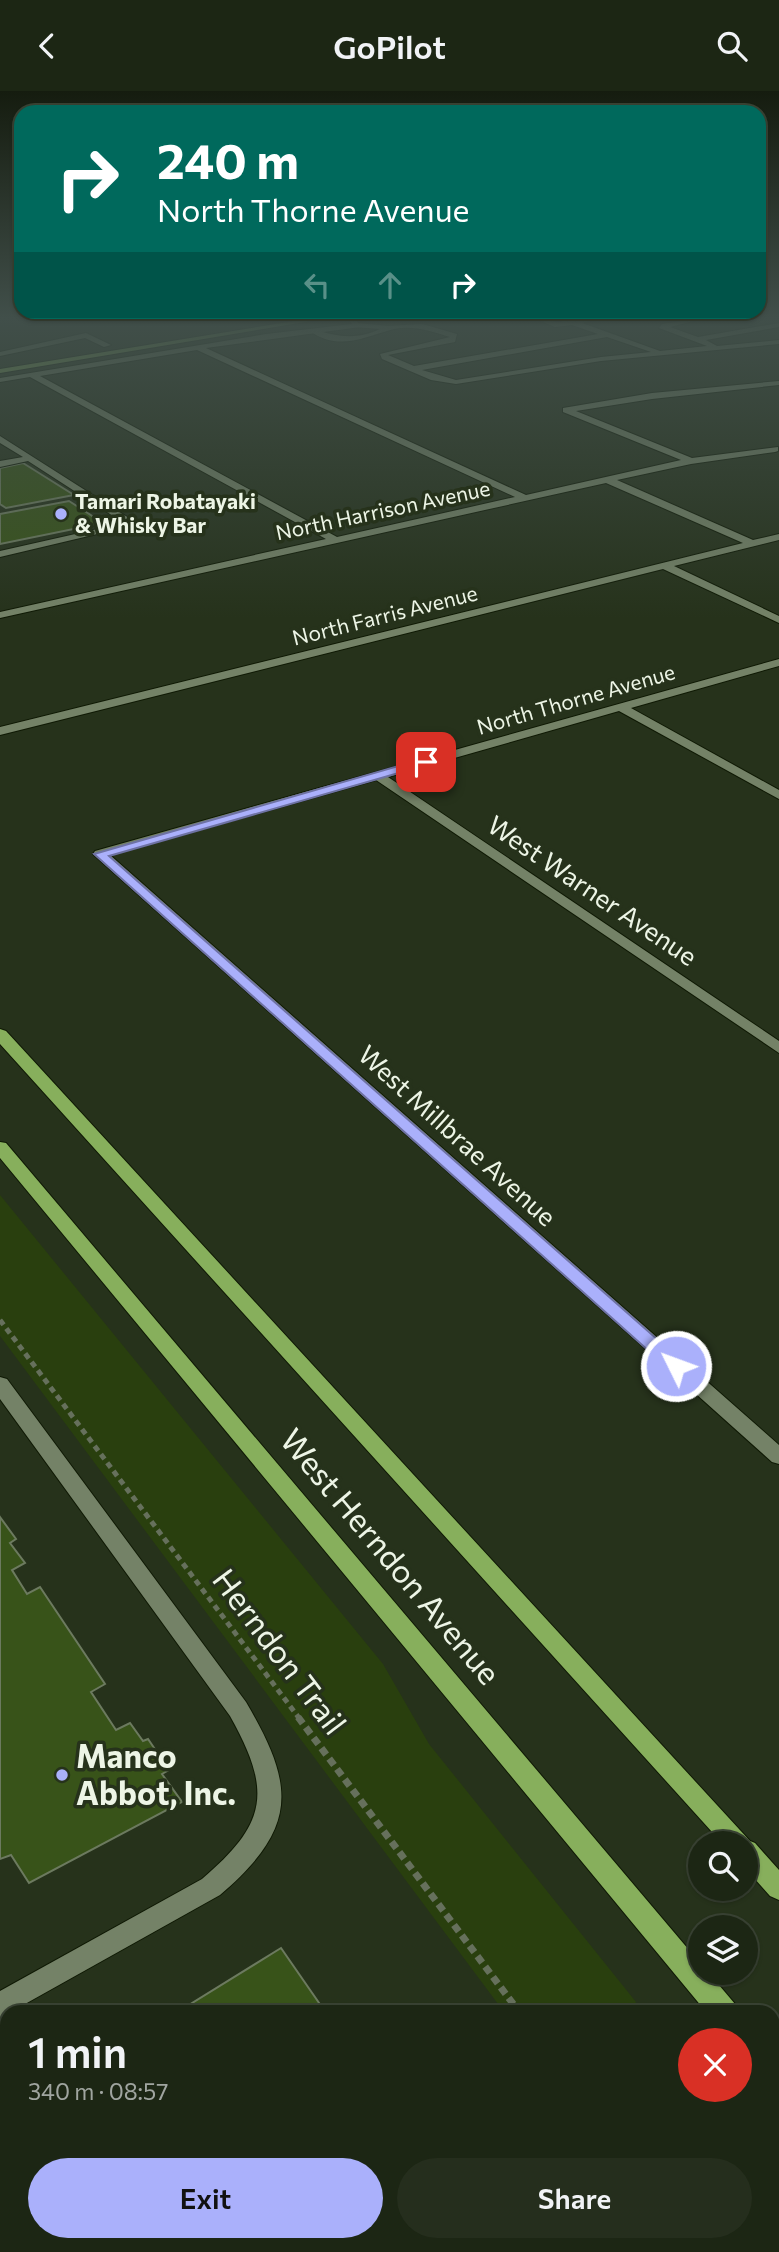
<!DOCTYPE html>
<html lang="en">
<head>
<meta charset="utf-8">
<style>
	:root { --surface:#1c2614; --page:#252e1d; --text:#f1f3f6; --muted:#a0a5a0; --line:#3a4334; --accent:#aab0fb }
	body { margin:0; font-family:Commissioner,sans-serif; background:var(--page); color:var(--text); height:100vh; display:flex; flex-direction:column; font-size:26px; white-space:nowrap }
	* { box-sizing:border-box; margin:0 }
	p { font-size:23px; color:var(--muted) }
	.icon { flex:none; width:38px; height:38px; fill:none; stroke:currentColor; stroke-width:2; stroke-linecap:round; stroke-linejoin:round }
	.map { position:relative; flex:1; overflow:hidden }
	.details { position:absolute; left:0px; top:1914px; width:780px; height:247px; display:flex; flex-direction:column; background:var(--surface); border-radius:21px 21px 0 0; box-shadow:0 2px 5px #0004,0 0 0 2px var(--line) }
	.details>* { flex:none }
	.guide { position:absolute; left:14px; top:14px; width:752px; height:214px; border-radius:21px; box-shadow:0 2px 5px #0004,0 0 0 2px var(--line); background:#00695c; color:#fff; overflow:hidden }
	.tools { position:absolute; left:688px; top:1740px; display:grid; gap:14px }
	.tools a { display:grid; place-items:center; width:70px; height:70px; border-radius:50%; background:var(--surface); box-shadow:0 2px 5px #0004,0 0 0 2px var(--line); font-size:35px }
	.pin { position:absolute; display:grid; place-items:center; width:60px; height:60px; color:#fff; margin:-30px; border-radius:14px; box-shadow:0 4px 10px #0006 }
	.me { position:absolute; width:77px; margin:-38px; rotate:312deg; stroke-linejoin:round; filter:drop-shadow(0 0 5px #0008) }
	.turn { display:flex; align-items:center; gap:24px; height:147px; padding:0 28px; font-size:32px }
	.turn .icon { width:91px; height:91px; stroke-width:2.5 }
	.turn b { display:block; font-size:49px; line-height:60px }
	.lanes { display:flex; align-items:center; height:66px; padding:0 28px; background:#0003; justify-content:center; gap:35px; direction:ltr }
	.lanes .off { opacity:.35 }
	.round { display:grid; place-items:center; flex:none; width:74px; height:74px; border-radius:37px; background:var(--page) }
	.headline { display:flex; align-items:center; justify-content:space-between; height:119px; padding:0 28px }
	h1 { font-size:42px; font-weight:600; line-height:52px }
	.button { display:flex; gap:14px; margin-top:auto; padding:14px 28px }
	.button a { flex:1; height:80px; border-radius:42px; background:var(--accent); color:#111; font-size:28px; font-weight:600; line-height:80px; text-align:center }
	.button a+a { background:var(--page); color:var(--text) }
	header { display:flex; justify-content:space-between; align-items:center; height:91px; padding:0 28px; background:var(--surface); font-size:32px; font-weight:600 }
	.map>svg:first-child { display:block }
	.green { fill:#293f0e }
	.building { fill:#385319; stroke:#6c7a5f; stroke-width:2 }
	.lines { fill:none; stroke-linecap:round; stroke-linejoin:round }
	.service-casing { stroke:#0f1904; stroke-width:2 }
	.minor-casing { stroke:#0f1904; stroke-width:2 }
	.tertiary-casing { stroke:#0f1904; stroke-width:2 }
	.primary-casing { stroke:#0f1904; stroke-width:2 }
	.path-far1 { stroke:#66705c; stroke-width:5; stroke-dasharray:6 4.5; stroke-linecap:butt }
	.path { stroke:#66705c; stroke-width:7; stroke-dasharray:8 5; stroke-linecap:butt }
	.service { fill:#748267; fill-rule:evenodd }
	.minor { fill:#748267; fill-rule:evenodd }
	.tertiary { fill:#748267; fill-rule:evenodd }
	.primary { fill:#87af5c; fill-rule:evenodd }
	.route { fill:#aab0fb; stroke:#6e72a3; stroke-width:2 }
	.poi-dot { fill:#aab0fb; stroke:#26321b; stroke-width:2.5 }
	.labels { text-anchor:middle; stroke-width:7; stroke-linejoin:round; paint-order:stroke }
	.far-poi-label { font-size:21px; font-weight:bold; fill:#edf5e6; stroke:#26321b; text-anchor:start }
	.far-street-label { font-size:21px; fill:#edf5e6; stroke:#26321b }
	.street-label { font-size:26px; fill:#edf5e6; stroke:#26321b }
	.near-street-label { font-size:32px; fill:#edf5e6; stroke:#26321b }
	.near-poi-label { font-size:32px; font-weight:bold; fill:#edf5e6; stroke:#26321b; text-anchor:start }
</style>
</head>
<body>
<header><svg class="icon" aria-label="back" viewBox="0 0 24 24"><path d="M15 5l-7 7 7 7"/></svg>GoPilot<svg class="icon" aria-label="search" viewBox="0 0 24 24"><circle cx="10" cy="10" r="6"/><path d="M15 15l6 6"/></svg></header>
<div class="map">
<svg width="779" height="2161" viewBox="0 0 779 2161">
	<rect width="100%" height="100%" fill="#26321b"/>
	<path class="green" d="M0,1104L383,1573L429,1653L636,1911L633,1916L635,1921H504L0,1245Z"/>
	<path class="building" d="M23,372L74,404L6,417L0,413V377Z
		M69,410L103,432L0,453V423Z
		M0,1426L16,1448L10,1452L25,1472L12,1479L27,1503L40,1496L105,1593L91,1601L116,1639L130,1632L143,1650L148,1648L169,1679L162,1683L182,1711L29,1792L11,1764L0,1768Z
		M281,1857L326,1922H176Z
		M7,2024V2149L0,2135V2028Z
		M9,2154H335L325,2161H13Z"/>
	<g class="lines">
		<g class="service-casing">
			<path id="service" d="M529,225C541,224 552,233 563,231L550,225L573,229L612,225L582,232L660,260L707,255L659,237L662,233L713,225L670,236L698,246L779,232V236L706,249L717,255L779,249V253L601,270L456,293L431,289L382,268L380,263L450,246C431,240 410,233 390,239C363,247 337,260 310,240L314,238C337,246 357,249 380,238L354,236L357,232L388,235L422,233L457,243L455,251L388,264L414,275L598,243L572,234L555,236ZM607,246L651,261L601,266L456,289L422,279Z
				M0,345L132,429L135,434L0,466V460L124,432L28,370L0,376V370L23,366L0,352Z"/>
		</g>
		<g class="minor-casing">
			<path id="minor" d="M346,225H354L360,236L206,257L526,404L681,369L563,321V317L652,302L779,290V294L652,308L576,320L692,367L778,356V360L775,361L691,373L617,389L753,449L779,443V449L674,475L779,525V532L663,478L0,644V636L743,452L606,392L0,527V521L326,448L30,286L0,291V287L266,243L352,233ZM197,259L515,406L337,446L40,285Z
				M86,242L111,254L104,256L85,247L0,265V261Z
				M779,568V575L631,617L779,699V708L619,620L388,686L779,950V962L376,689L110,764L779,1354V1373L772,1371L93,763L95,760Z
				M0,1286L7,1288L246,1611C296,1696 298,1737 220,1804L0,1927V1900L202,1788C268,1732 272,1700 230,1625L0,1308Z"/>
		</g>
		<g class="tertiary-casing">
			<path id="tertiary" d="M774,2143L779,2154L776,2161H740L743,2154H774Z
				M522,2154H558L555,2161H519Z"/>
		</g>
		<g class="primary-casing">
			<path id="primary" d="M325,225H341L0,282V278Z
				M0,938L6,940L750,1750L755,1752L779,1779V1809L770,1805L746,1778V1752H722L0,953Z
				M0,1051L6,1052L700,1872V1881H708L735,1913L738,1922H707L0,1067Z
				M774,1964L779,1966V1999L774,1996Z"/>
		</g>
		<path class="path-far1" d="M0,1229L299,1627"/>
		<path class="path" d="M298,1626L520,1922
			M774,2108L779,2115"/>
		<use href="#service" class="service"/>
		<use href="#minor" class="minor"/>
		<use href="#tertiary" class="tertiary"/>
		<use href="#primary" class="primary"/>
	</g>
	<linearGradient id="sky" x2="0" y2="1"><stop stop-color="#151c0f"/><stop offset="0.43" stop-color="#414f4a"/><stop offset="1" stop-color="#414f4a" stop-opacity="0"/></linearGradient>
	<rect width="779" height="527" fill="url(#sky)"/>
	<path class="route" d="M426,667L430,668V673L109,765L683,1271L685,1275L683,1279H670L94,763Z"/>
	<g class="poi-dot">
		<circle cx="61" cy="423" r="7"/>
		<circle cx="62" cy="1684" r="7"/>
	</g>
	<g class="labels">
		<g class="far-poi-label">
			<text x="75" y="418">Tamari Robatayaki<tspan x="75" dy="24">&amp; Whisky Bar</tspan></text>
		</g>
		<g class="far-street-label">
			<text transform="translate(383 420) rotate(-12)" y="7">North Harrison Avenue</text>
			<text transform="translate(385 525) rotate(-14)" y="7">North Farris Avenue</text>
			<text transform="translate(576 609) rotate(-16)" y="7">North Thorne Avenue</text>
		</g>
		<g class="street-label">
			<text transform="translate(592 800) rotate(34)" y="9">West Warner Avenue</text>
			<text transform="translate(457 1045) rotate(42)" y="9">West Millbrae Avenue</text>
		</g>
		<g class="near-street-label">
			<text transform="translate(390 1466) rotate(50)" y="11">West Herndon Avenue</text>
			<text transform="translate(279 1561) rotate(53)" y="11">Herndon Trail</text>
		</g>
		<g class="near-poi-label">
			<text x="76" y="1677">Manco<tspan x="76" dy="37">Abbot, Inc.</tspan></text>
		</g>
	</g>
</svg>
<div class="tools">
<a><svg class="icon" aria-label="search" viewBox="0 0 24 24"><circle cx="10" cy="10" r="6"/><path d="M15 15l6 6"/></svg></a>
<a><svg class="icon" aria-label="layers" viewBox="0 0 24 24"><path d="M12 4l9 5-9 5-9-5zM3 14l9 5 9-5"/></svg></a>
</div>
<div class="pin" style="left:426px;top:671px;background:#d93025"><svg class="icon" aria-label="arrive" viewBox="0 0 24 24"><path d="M6 21V4h12l-3 4 3 4H6"/></svg></div>
<svg class="me" style="left:676px;top:1275px" viewBox="-20 -20 40 40"><circle r="17" fill="#aab0fb" stroke="#fff" stroke-width="3"/><path d="M0-11L8 9 0 5-8 9z" fill="#fff"/></svg>
<div class="guide">
<div class="turn"><svg class="icon" aria-label="right" viewBox="0 0 24 24"><path d="M7 20v-9h11M14 6l5 5-5 5"/></svg><div><b>240 m</b>North Thorne Avenue</div></div>
<div class="lanes"><svg class="icon off" aria-label="left" viewBox="0 0 24 24"><path d="M17 20v-9H6M10 6l-5 5 5 5"/></svg><svg class="icon off" aria-label="ahead" viewBox="0 0 24 24"><path d="M12 20V5M6 11l6-6 6 6"/></svg><svg class="icon" aria-label="right" viewBox="0 0 24 24"><path d="M7 20v-9h11M14 6l5 5-5 5"/></svg></div>
</div>
<section class="details">
<div class="headline"><div><h1>1 min</h1><p>340 m · 08:57</p></div><a class="round" style="background:#d93025;color:#fff"><svg class="icon" aria-label="close" viewBox="0 0 24 24"><path d="M6 6l12 12M18 6L6 18"/></svg></a></div>
<div class="button"><a>Exit</a><a>Share</a></div>
</section>
</div>
</body>
</html>
